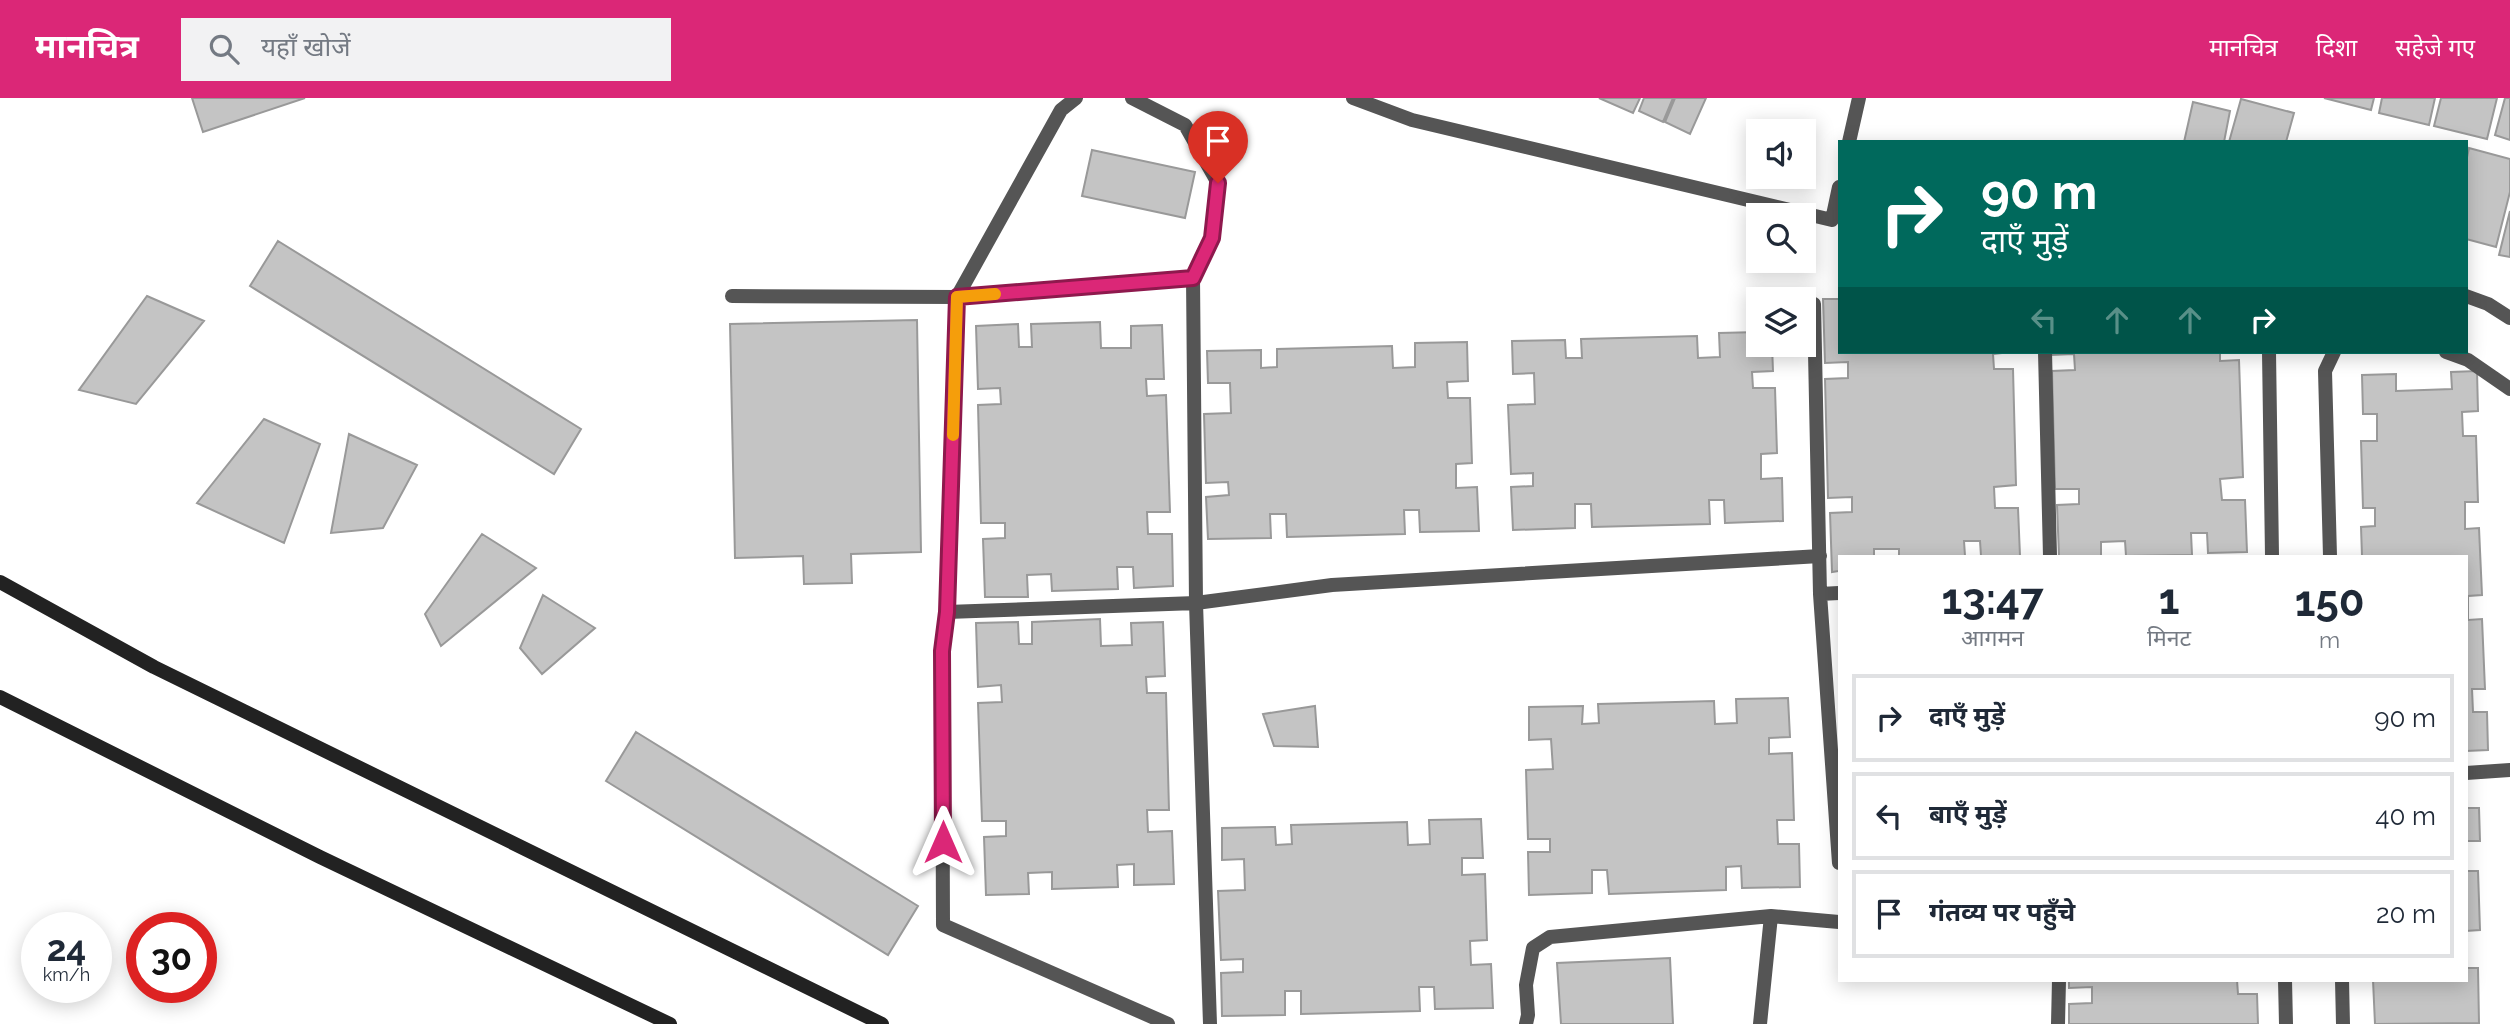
<!DOCTYPE html>
<html lang="hi">
<head>
<meta charset="utf-8">
<style>
	:root { --surface:#fff; --page:#f2f2f3; --text:#1f2937; --muted:#747a83; --line:#e0e1e3; --accent:#db2777 }
	body { margin:0; font-family:Raleway,"Noto Sans Devanagari",sans-serif; background:var(--page); color:var(--text); height:100vh; display:flex; flex-direction:column; font-size:26px; white-space:nowrap }
	* { box-sizing:border-box; margin:0 }
	p { font-size:23px; color:var(--muted) }
	.icon { flex:none; width:38px; height:38px; fill:none; stroke:currentColor; stroke-width:2; stroke-linecap:round; stroke-linejoin:round }
	.map { position:relative; flex:1; overflow:hidden }
	.details { position:absolute; left:1838px; top:457px; width:630px; height:427px; display:flex; flex-direction:column; background:var(--surface); border-radius:0px; box-shadow:0 4px 18px #0003 }
	.details>* { flex:none }
	.guide { position:absolute; left:1838px; top:42px; width:630px; height:214px; border-radius:0px; box-shadow:0 4px 18px #0003; background:#00695c; color:#fff; overflow:hidden }
	.controls { position:absolute; left:1746px; top:21px; display:grid; gap:14px }
	.controls a { display:grid; place-items:center; width:70px; height:70px; border-radius:0px; background:var(--surface); box-shadow:0 4px 18px #0003; font-size:35px }
	.speed { position:absolute; left:21px; top:814px; display:flex; gap:14px; font-size:35px; font-weight:700; text-align:center }
	.speed>* { display:grid; place-content:center; width:91px; height:91px; border-radius:50%; background:var(--surface); box-shadow:0 4px 18px #0003; line-height:1 }
	.speed small { font-size:18px; font-weight:400 }
	.speed .limit { border:10px solid #d22; background:#fff; color:#111 }
	.pin { position:absolute; display:grid; place-items:center; width:60px; height:60px; color:#fff; margin:-72px -30px; border-radius:50% 50% 50% 0; rotate:-45deg; box-shadow:0 0 7px #0007 }
	.pin .icon { rotate:45deg }
	.me { position:absolute; width:77px; margin:-38px; rotate:0deg; stroke-linejoin:round; filter:drop-shadow(0 0 5px #0008) }
	.turn { display:flex; align-items:center; gap:24px; height:147px; padding:0 28px; font-size:32px }
	.turn .icon { width:91px; height:91px; stroke-width:2.5 }
	.turn b { display:block; font-size:49px; line-height:60px }
	.lanes { display:flex; align-items:center; height:66px; padding:0 28px; background:#0003; justify-content:center; gap:35px; direction:ltr }
	.lanes .off { opacity:.35 }
	.eta { display:flex; justify-content:space-evenly; align-items:center; height:119px; text-align:center }
	.eta b { font-size:42px; font-weight:700; line-height:49px }
	ul { padding:0; list-style:none }
	li { display:flex; align-items:center; gap:21px; height:88px; margin:0 14px 10px; padding:0 14px; border:4px solid var(--line); border-radius:0px }
	li div { flex:1 }
	li b { display:block; font-size:26px }
	li em { font-style:normal }
	header { display:flex; align-items:center; gap:42px; box-sizing:border-box; height:98px; padding:0 35px; background:var(--accent); color:#fff }
	header strong { font-size:33px }
	nav { display:flex; gap:38px; margin-inline-start:auto; font-size:24px }
	.search { width:490px; height:63px; background:var(--page); display:flex; align-items:center; gap:18px; box-sizing:border-box; padding:0 24px; border-radius:0px; color:var(--muted); font-size:26px }
	.map>svg:first-child { display:block }
	.building { fill:#c4c4c4; stroke:#999; stroke-width:2 }
	.lines { fill:none; stroke-linecap:round; stroke-linejoin:round }
	.street { stroke:#555; stroke-width:14 }
	.secondary { stroke:#222; stroke-width:14 }
	.route-casing { stroke:#8e194d; stroke-width:18 }
	.route { stroke:#db2777; stroke-width:12 }
	.slow { stroke:#f59e0b; stroke-width:12 }
</style>
</head>
<body>
<header>
<strong>मानचित्र</strong>
<div class="search"><svg class="icon" aria-label="search" viewBox="0 0 24 24"><circle cx="10" cy="10" r="6"/><path d="M15 15l6 6"/></svg>यहाँ खोजें</div>
<nav><a>मानचित्र</a><a>दिशा</a><a>सहेजे गए</a></nav>
</header>
<div class="map">
<svg width="2510" height="926" viewBox="0 0 2510 926">
	<rect width="100%" height="100%" fill="#fff"/>
	<path class="building" d="M192,0H305L203,34Z
		M1599,0H1640L1633,15Z
		M1644,0H1673L1663,24L1639,13Z
		M1675,0H1706L1690,36L1665,24Z
		M2324,0H2374L2371,12Z
		M2382,0H2435L2429,27L2379,15Z
		M2441,0H2497L2487,41L2434,28Z
		M2505,0H2510V42L2495,37Z
		M2241,1L2294,15L2286,44H2229Z
		M2193,4L2230,13L2224,44H2184Z
		M2469,50L2510,61V94L2496,149L2466,141V64Z
		M1092,52L1195,74L1185,120L1082,98Z
		M2510,113V159L2499,157Z
		M278,143L581,331L554,376L250,188Z
		M147,198L204,223L136,306L79,292Z
		M1823,201H1839V254H2011L1993,256L1994,271H2013L2016,387L1994,389L1995,410H2018L2020,458H1981L1980,443H1964L1965,458H1899V451H1874V458H1839V473L1832,474L1830,415L1852,414V399L1828,400L1825,281L1848,280V264L1825,265Z
		M917,222L921,454L851,456L852,485L804,486L803,458L735,460L730,226Z
		M1100,224L1101,250H1131V228L1162,227L1164,281H1146L1147,298L1166,297L1170,414H1147L1148,436H1172L1173,488L1134,490L1133,469H1117L1118,491L1052,493L1051,476L1027,477L1028,499H985L983,441L1005,440V425H981L978,307L1001,306L1000,290L978,291L976,228L1018,226L1019,249H1032L1031,226Z
		M1759,234V247H1772L1773,273L1752,274L1753,290H1775L1777,355L1761,356V381L1782,380L1783,423L1725,425L1724,402H1709L1710,426L1592,429L1591,406H1575V430L1513,432L1511,389L1533,388V375L1511,376L1508,307L1535,306L1534,275L1513,276L1512,243L1565,242L1566,260H1582L1581,241L1697,238L1698,260L1720,259L1719,235Z
		M1467,244L1468,283L1447,284L1448,300H1470L1472,365L1456,366V390L1477,389L1479,433L1420,434L1419,412H1404L1405,436L1287,439L1286,416H1270L1271,440L1208,441L1206,399L1229,397L1228,384L1206,385L1204,316L1231,315L1230,285H1208L1207,253L1261,252V270L1277,269V251L1392,248L1393,270L1415,269V245Z
		M2051,254H2220V263L2239,262L2243,379L2220,381L2222,402H2245L2247,454L2208,455L2207,435H2191L2192,457L2126,458L2125,443L2101,444V458H2059L2057,407L2079,406V391H2055L2052,273L2075,272L2074,256L2051,257Z
		M2477,273L2478,313L2462,314L2463,338H2476L2478,404H2465V431L2479,430L2482,497L2468,498V522L2482,521L2485,591H2472L2473,614H2487L2488,652L2466,653V458H2362L2361,429L2375,428V410H2363L2361,343H2377V316H2363L2362,277L2396,276V293L2452,291L2451,274Z
		M264,321L320,346L284,445L197,405Z
		M349,336L417,367L383,430L331,435Z
		M482,436L536,470L441,548L425,516Z
		M543,497L595,530L542,576L520,550Z
		M1100,521L1101,548L1132,547L1131,525L1163,524L1165,578L1146,579L1147,595H1166L1169,712H1147L1148,734L1172,733L1174,786L1134,787V766L1117,767L1118,789L1052,791V774L1028,775L1029,796L986,797L984,739L1006,738V723H982L978,605L1002,604L1001,587L978,589L976,525L1018,524L1019,546H1032V524Z
		M1788,600L1790,639L1769,640V656L1792,655L1794,722H1777L1778,746H1799L1800,789L1742,790L1741,768L1726,769V792L1609,796L1607,772H1592V795L1529,797L1528,754H1550V741H1528L1526,672L1553,671L1551,641L1529,642V609L1583,608L1582,626L1599,625L1598,606L1714,603L1715,626L1737,625L1736,601Z
		M1315,608L1318,649L1274,648L1263,616Z
		M636,634L918,808L888,857L606,683Z
		M2466,710H2479L2480,743H2466Z
		M1481,721L1483,760H1462V777L1485,776L1487,842L1470,843L1471,867L1491,866L1493,910L1435,911L1434,889H1419L1420,913L1301,916V893H1285V917L1222,918L1221,875L1243,874V861L1221,862L1218,793L1245,792L1244,761L1222,762V730L1275,729L1276,747L1292,746L1291,727L1407,724L1408,747L1430,746L1429,722Z
		M2466,773H2478L2480,832L2466,833Z
		M1670,860L1673,926H1561L1557,865Z
		M2466,870H2478L2479,925L2375,926L2373,882H2466Z
		M2069,882H2237L2238,896H2257L2258,926H2069V906L2092,905V889L2069,890Z"/>
	<g class="lines">
		<path class="street" d="M1076,0L1061,12L957,199L947,514L942,553L943,827L1168,926
			M1353,0L1412,22L1832,122L1839,89
			M1849,44L1859,0
			M732,198L957,199L1193,180
			M2466,198L2488,206L2510,220
			M1814,206L1820,496L1839,765
			M2045,254L2050,458
			M2269,254L2272,458
			M2446,254L2468,262L2510,291
			M2330,458L2325,273L2334,254
			M1820,496L1839,495
			M947,514L1196,505L1193,180L1212,140L1218,85L1185,27L1132,0
			M2466,675L2510,672
			M2285,882L2286,926
			M2342,882L2343,926
			M1210,926L1196,505L1332,487L1820,458
			M1526,926L1528,917L1526,887L1533,850L1550,839L1771,818
			M1760,926L1771,818L1839,824
			M2058,926L2059,882"/>
		<path class="secondary" d="M0,484L154,569L882,926
			M0,599L320,759L670,926"/>
	</g>
	<g class="lines">
		<g class="route-casing">
			<path id="route" d="M943,744L942,553L947,514L957,199L1193,180L1212,140L1218,85"/>
		</g>
		<use href="#route" class="route"/>
		<path class="slow" d="M953,337L957,199L995,196"/>
	</g>
</svg>
<div class="controls">
<a><svg class="icon" aria-label="sound" viewBox="0 0 24 24"><path d="M4 9h4l5-4v14l-5-4H4zM17 9q2 3 0 6"/></svg></a>
<a><svg class="icon" aria-label="search" viewBox="0 0 24 24"><circle cx="10" cy="10" r="6"/><path d="M15 15l6 6"/></svg></a>
<a><svg class="icon" aria-label="layers" viewBox="0 0 24 24"><path d="M12 4l9 5-9 5-9-5zM3 14l9 5 9-5"/></svg></a>
</div>
<div class="speed"><div>24<small>km/h</small></div><div class="limit">30</div></div>
<div class="pin" style="left:1218px;top:85px;background:#d93025"><svg class="icon" aria-label="arrive" viewBox="0 0 24 24"><path d="M6 21V4h12l-3 4 3 4H6"/></svg></div>
<svg class="me" style="left:943px;top:744px" viewBox="-20 -20 40 40"><path d="M0-17L14 15 0 8-14 15z" fill="#db2777" stroke="#fff" stroke-width="4"/></svg>
<div class="guide">
<div class="turn"><svg class="icon" aria-label="right" viewBox="0 0 24 24"><path d="M7 20v-9h11M14 6l5 5-5 5"/></svg><div><b>90 m</b>दाएँ मुड़ें</div></div>
<div class="lanes"><svg class="icon off" aria-label="left" viewBox="0 0 24 24"><path d="M17 20v-9H6M10 6l-5 5 5 5"/></svg><svg class="icon off" aria-label="ahead" viewBox="0 0 24 24"><path d="M12 20V5M6 11l6-6 6 6"/></svg><svg class="icon off" aria-label="ahead" viewBox="0 0 24 24"><path d="M12 20V5M6 11l6-6 6 6"/></svg><svg class="icon" aria-label="right" viewBox="0 0 24 24"><path d="M7 20v-9h11M14 6l5 5-5 5"/></svg></div>
</div>
<section class="details">
<div class="eta">
<div><b>13:47</b><p>आगमन</p></div>
<div><b>1</b><p>मिनट</p></div>
<div><b>150</b><p>m</p></div>
</div>
<ul>
<li><svg class="icon" aria-label="right" viewBox="0 0 24 24"><path d="M7 20v-9h11M14 6l5 5-5 5"/></svg><div><b>दाएँ मुड़ें</b></div><em>90 m</em></li>
<li><svg class="icon" aria-label="left" viewBox="0 0 24 24"><path d="M17 20v-9H6M10 6l-5 5 5 5"/></svg><div><b>बाएँ मुड़ें</b></div><em>40 m</em></li>
<li><svg class="icon" aria-label="arrive" viewBox="0 0 24 24"><path d="M6 21V4h12l-3 4 3 4H6"/></svg><div><b>गंतव्य पर पहुँचे</b></div><em>20 m</em></li>
</ul>
</section>
</div>
</body>
</html>
